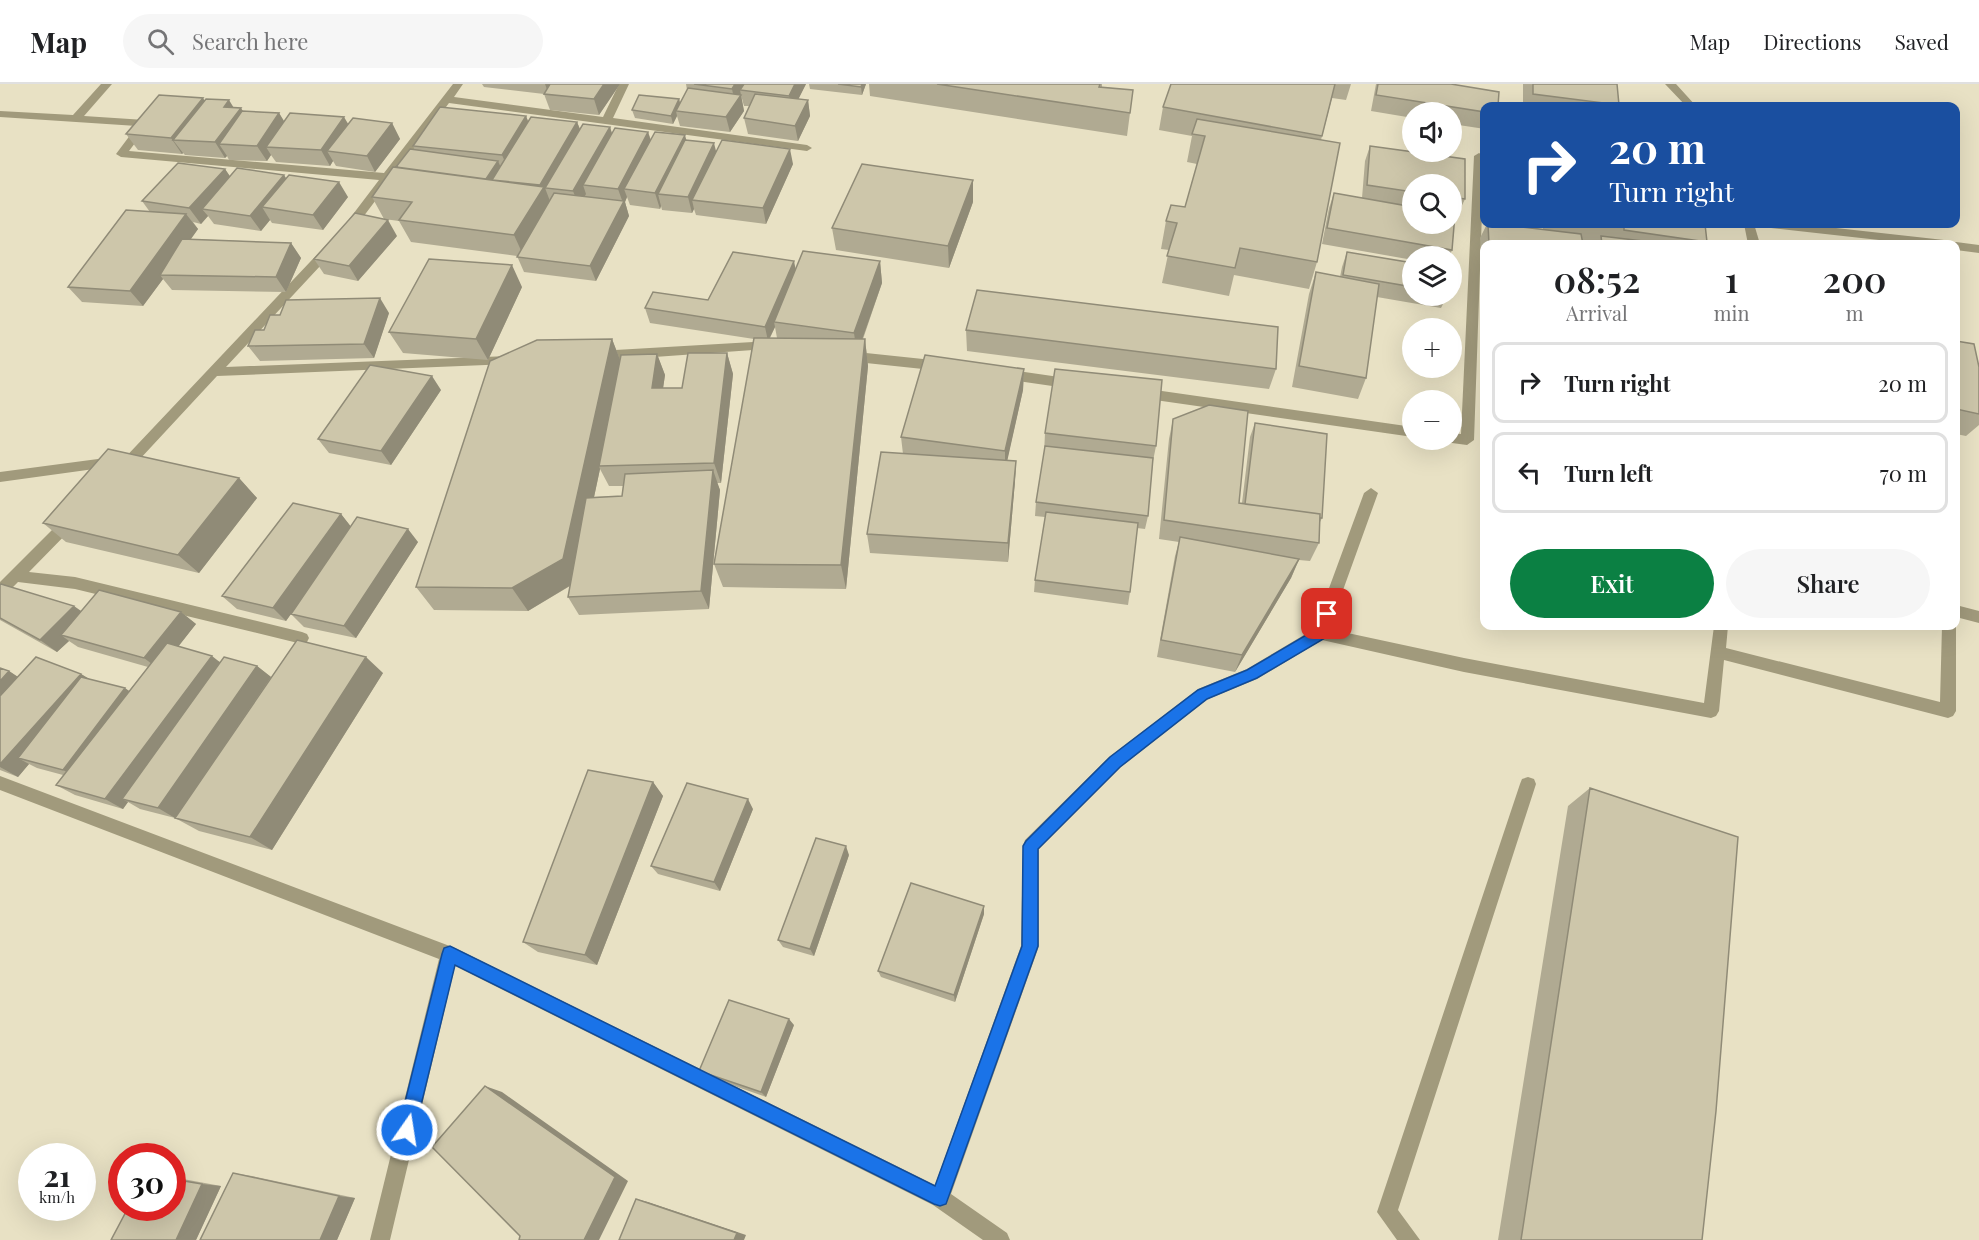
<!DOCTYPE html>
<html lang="en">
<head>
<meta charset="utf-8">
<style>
	:root { --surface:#fff; --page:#f6f6f6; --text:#202124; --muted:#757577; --line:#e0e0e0; --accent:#0b8043 }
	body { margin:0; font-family:"Playfair Display",serif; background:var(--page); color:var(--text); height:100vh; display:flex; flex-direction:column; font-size:22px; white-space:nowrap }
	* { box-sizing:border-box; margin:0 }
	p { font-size:20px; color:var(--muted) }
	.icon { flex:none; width:33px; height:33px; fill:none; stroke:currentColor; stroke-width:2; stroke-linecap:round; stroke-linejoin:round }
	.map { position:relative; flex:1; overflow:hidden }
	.panel { position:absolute; left:1480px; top:156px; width:480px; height:390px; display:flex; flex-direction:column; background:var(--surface); border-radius:12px; box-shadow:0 6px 24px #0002 }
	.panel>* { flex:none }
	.hud { position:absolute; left:1480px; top:18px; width:480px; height:126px; border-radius:12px; box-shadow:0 6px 24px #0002; background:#1a4fa0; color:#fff; overflow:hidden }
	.tools { position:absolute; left:1402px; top:18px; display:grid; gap:12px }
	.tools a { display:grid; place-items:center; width:60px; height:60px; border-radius:50%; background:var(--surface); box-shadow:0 6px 24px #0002; font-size:30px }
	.speed { position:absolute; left:18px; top:1059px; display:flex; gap:12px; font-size:30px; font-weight:700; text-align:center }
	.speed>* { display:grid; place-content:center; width:78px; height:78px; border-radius:50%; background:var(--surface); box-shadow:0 6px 24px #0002; line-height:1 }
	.speed small { font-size:15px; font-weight:400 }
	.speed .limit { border:9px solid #d22; background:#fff; color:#111 }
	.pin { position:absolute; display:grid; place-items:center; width:51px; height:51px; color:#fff; margin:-26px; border-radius:12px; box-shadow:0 3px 9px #0006 }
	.me { position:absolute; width:66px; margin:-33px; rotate:13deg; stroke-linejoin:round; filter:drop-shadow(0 0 4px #0008) }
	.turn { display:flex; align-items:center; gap:21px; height:126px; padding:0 30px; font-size:27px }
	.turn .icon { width:78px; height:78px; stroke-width:2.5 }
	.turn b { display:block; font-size:42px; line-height:51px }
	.eta { display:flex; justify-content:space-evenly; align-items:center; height:102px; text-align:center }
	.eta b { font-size:36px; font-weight:600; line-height:42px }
	.cta { display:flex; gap:12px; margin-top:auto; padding:12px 30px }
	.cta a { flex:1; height:69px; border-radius:36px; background:var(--accent); color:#fff; font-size:24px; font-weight:600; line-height:69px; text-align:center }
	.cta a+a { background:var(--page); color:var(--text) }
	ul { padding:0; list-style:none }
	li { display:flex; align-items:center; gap:18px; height:81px; margin:0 12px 9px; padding:0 18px; border:3px solid var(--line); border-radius:12px }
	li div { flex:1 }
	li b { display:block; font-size:22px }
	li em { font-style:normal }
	header { display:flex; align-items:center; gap:36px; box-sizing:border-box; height:84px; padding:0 30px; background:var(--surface); border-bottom:2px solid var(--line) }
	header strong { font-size:28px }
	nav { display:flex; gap:33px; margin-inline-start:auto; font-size:21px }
	.search { width:420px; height:54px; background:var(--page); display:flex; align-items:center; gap:15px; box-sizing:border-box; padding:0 21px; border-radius:33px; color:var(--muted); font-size:22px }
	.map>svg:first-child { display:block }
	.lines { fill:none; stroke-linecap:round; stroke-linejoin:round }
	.minor { fill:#a19a7c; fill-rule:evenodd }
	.wall { fill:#b0aa92; fill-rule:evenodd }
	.shaded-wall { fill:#908b77 }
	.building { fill:#cdc6aa; stroke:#908b77; stroke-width:1.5 }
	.route { fill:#1a73e8; stroke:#114b97; stroke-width:1.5 }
</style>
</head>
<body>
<header>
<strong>Map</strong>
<div class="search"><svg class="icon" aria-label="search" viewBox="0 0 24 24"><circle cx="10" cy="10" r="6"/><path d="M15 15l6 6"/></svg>Search here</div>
<nav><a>Map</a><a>Directions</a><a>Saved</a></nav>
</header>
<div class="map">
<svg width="1979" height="1156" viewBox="0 0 1979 1156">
	<rect width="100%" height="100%" fill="#e8e1c4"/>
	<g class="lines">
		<path class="minor" d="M101,0H112L84,32L145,36L150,39L129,67L384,89L453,0H463L454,13L603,33L619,0H629L613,34L807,61L812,64L807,67L449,19L351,149L347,150L341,146L379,96L121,73L116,70L137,42L0,33V27L73,31Z
			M1665,0H1676L1696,22H1686Z
			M1479,69L1484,72L1474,356L1467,361L1452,359L1446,356H1452V349L1461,350L1474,72Z
			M1744,140H1754L1760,160H1748Z
			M1765,140H1800L1944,156L1950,160H1915L1771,144Z
			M1956,158L1979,161V169L1956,166V160H1951Z
			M331,159L335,160V166L226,283L509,272L513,274L515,277L513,280L217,292L126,390H116L114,386L116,382L0,398V388L113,373L118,374L119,380L327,160Z
			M753,258L772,260L778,264L772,268L753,266L598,277L592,272L598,267Z
			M847,267L942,277L948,282L942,287L847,277L841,272Z
			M1004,285L1073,295L1079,300L1073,305L1004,295L998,290Z
			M1141,304L1413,343V353L1141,314L1135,309Z
			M1371,404L1378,409L1329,545L1464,574L1704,619L1714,542H1728L1726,564L1940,618L1942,542L1956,541V627L1953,632L1948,634L1724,576L1719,627L1716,632L1711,634L1464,588L1322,556L1257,595L1208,615L1121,683L1039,765V862L951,1110L1007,1149L1010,1156H983L933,1121L455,882L390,1156H370L439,875L0,706V692L455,864L935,1101L1021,862L1023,762L1025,756L1109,673L1198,605L1247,585L1314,545L1364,409Z
			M70,431L75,433L77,437L75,441L29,488L75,493L302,548L307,550L309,554L307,558L302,560L75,505L18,498L5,511L0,513V498L65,433Z
			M1956,521L1979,527V539L1956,533Z
			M1528,693L1534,695L1536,700L1398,1126L1420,1156H1397L1377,1128L1520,700L1522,695Z"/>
	</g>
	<path class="wall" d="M482,0H620L599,31L550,26L544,10L484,3Z
		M686,0H806L798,15L808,16L810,32L798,57L748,50L744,34L750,22H744L741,11L744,27L730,48L680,42L677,32L673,40L635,34L632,26L679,15L680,19L687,6Z
		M809,0H866L862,11L810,5Z
		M869,0H1102V3L1133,6L1127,52L870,12Z
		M1171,0H1351L1346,16L1332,14L1321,56L1317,178L1309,205L1234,191L1229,212L1162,199L1169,166L1161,165L1166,137L1185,123L1197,80L1187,78L1192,52L1159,46L1163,23Z
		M1376,0H1451L1485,22V45L1452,40V28H1413V34L1371,27Z
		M1523,0H1617L1619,21L1618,22H1523Z
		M204,16L234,24L243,27L279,29L284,37L348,40L392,39L400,55L375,88L336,82L333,77L330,82L276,78L271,71L267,77L229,76L227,72L225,74L185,71L183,69L182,70L138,66L126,50Z
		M526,32L528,37L577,38L580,45L610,43L612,50L648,48L651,56H686L716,67L793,80L766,140L696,131L694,125L692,129L662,126L661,122L660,125L630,121L627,113L625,118L629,132L596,197L524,188L517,172L411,158L399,137L384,135L372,113L396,83L415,66L413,62Z
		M1370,62L1465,75V115L1458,130H1455L1452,166L1450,171H1451V172H1413V176L1322,160L1329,124L1334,109L1362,114L1365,77ZM1413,100H1452V140H1413Z
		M1485,74V98L1484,76Z
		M225,85L230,93L286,94L348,113L323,146L272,139L270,136L261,147L214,140L208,132L201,140L193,138L198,145L191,155L291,159L301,174L286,208L172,206L163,195L143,222L82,218L68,203L150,128L142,117Z
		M973,118L949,184L836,166L832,144Z
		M1487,140H1496L1543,145V140H1705L1707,158L1705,160H1597L1598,158L1582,156L1583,160H1485V190H1483L1480,154Z
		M397,152L358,197L324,190L314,175Z
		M1347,168L1413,179V212H1447L1441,224L1377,213L1366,294L1358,315L1292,303L1309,210L1316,188L1340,193L1342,183Z
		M880,177L882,199L863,255H865L868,282L846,505L723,503L714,480L754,255L650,239L645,224L708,216L795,185ZM775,243L777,254H770Z
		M522,203L488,276L403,269L389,248Z
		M389,229L374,274L260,277L248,262L264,246Z
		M966,246L1276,285L1269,305L967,267Z
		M612,255L620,276L657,270L665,291L663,304H682L727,269L733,290L721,399H717L720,406L709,525L579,531L568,513L570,502L528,527L434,526L416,503ZM600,385L609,402H623L622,412L594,413Z
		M1956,257L1979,283V341L1966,352L1956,350Z
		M1024,285L1023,306L1007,376L1016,377L1015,397L1008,478L870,469L867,450L903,370L901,353Z
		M441,306L391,381L329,369L318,355Z
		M1173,335L1239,419H1242L1250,353L1255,339L1322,434L1319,440V459L1310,477L1299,476L1291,494L1235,588L1157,573L1175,472L1179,458L1159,455L1169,355Z
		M1045,349L1156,362L1153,377L1148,432L1145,445L1137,444L1130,508L1128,521L1034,508L1035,496L1045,433L1035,432L1036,418L1044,370Z
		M239,394L257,414L199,489L66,458L43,439Z
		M341,430L351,443L418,458L356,554L304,543L291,530L316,494L286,537L237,525L222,512Z
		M0,501L81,527L181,528L196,540L178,562L220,578L257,582L271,593L383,589L272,766L199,747L175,734L140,725L128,718L123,725L75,711L56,701L63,691L37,684L29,680L18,693L0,686V584L9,587L18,593L81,590L91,596L129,607L148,583L78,563L69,557L57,568L0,536Z
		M653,698L663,712L597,881L538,868L523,858Z
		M1590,704L1702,1156H1498L1568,722Z
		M753,725L720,807L658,790L651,782Z
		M849,771L814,872L783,863L778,856Z
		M984,822V830L955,918L881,893L878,887Z
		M794,941L766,1013L706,992L699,987Z
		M233,1089L252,1092L355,1114L337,1156H200Z
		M172,1093L221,1102L196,1156H111L172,1124Z"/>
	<path class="shaded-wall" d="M545,0H556L549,11Z
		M604,0H620L599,31L594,15Z
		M735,0H748L740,6L744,27L730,48L726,33L735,19L732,5Z
		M795,0H806L792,28L789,12Z
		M862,0H866L862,11L861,3Z
		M203,14L213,30L173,56L183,69L182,70L171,54Z
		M679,15L681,23L676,27L677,32L673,40L671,32Z
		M229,16L237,29L241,24L251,40L219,60L227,72L225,74L215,58L224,23Z
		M808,16L810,32L798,57L795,42Z
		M279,29L288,44L266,63L271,71L267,77L257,62Z
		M526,32L532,48L509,87L502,71Z
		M344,33L353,48L327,67L333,77L330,82L321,66Z
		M577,38L583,53L545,104L553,125L524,173L514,151L540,101Z
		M392,39L400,55L375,88L367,72Z
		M610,43L615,59L583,101L586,110L579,122L573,107Z
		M648,48L653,64L624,105L627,113L625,118L629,132L596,197L590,182L623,119L618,105Z
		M685,51L689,66L658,110L661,122L660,125L655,109Z
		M714,59L718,75L692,116L694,125L692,129L688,113Z
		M790,65L793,80L766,140L763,124Z
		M498,77L505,93L485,97Z
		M225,85L236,101L202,125L208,132L201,140L189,124Z
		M284,91L294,106L262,123L270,136L261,147L250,132Z
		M973,96V118L949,184L948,162Z
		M339,98L348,113L323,146L313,131Z
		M186,130L198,145L165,191H160L163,195L143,222L130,207Z
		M388,136L397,152L358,197L349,182Z
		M291,159L301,174L286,208L276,193Z
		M794,177L797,192L774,238L775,243L768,257L765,243Z
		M880,177L882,199L857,270L854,249Z
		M512,181L522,203L488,276L476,255Z
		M380,214L389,229L374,274L364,260Z
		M612,255L622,281L599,382L600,385L576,498L528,527L512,504Z
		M865,255L868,282L846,505L841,481Z
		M727,269L733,290L721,399L714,379Z
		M657,270L665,291L660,325L652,304Z
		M1024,285L1023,306L1005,387V367Z
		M432,292L441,306L391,381L381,367Z
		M1016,377L1015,397L1008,478V459Z
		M713,386L720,406L709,525L701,507Z
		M239,394L257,414L199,489L178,471Z
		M341,430L352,444L286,537L273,524Z
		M408,445L418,458L356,554L344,542Z
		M1299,475L1291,494L1235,588L1242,571Z
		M74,522L91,534L61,551L69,557L57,568L40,556Z
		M181,528L196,540L160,586L144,574Z
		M212,572L226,583L122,715L128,718L123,725L105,715Z
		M366,573L383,589L272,766L250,753Z
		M257,582L271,593L175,734L158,724Z
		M9,587L27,599L0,630V597Z
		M81,590L99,601L18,674L29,680L18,693L0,683V680Z
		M125,604L142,616L82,696L63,686Z
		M653,698L663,712L597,881L585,871Z
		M748,715L753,725L720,807L714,798Z
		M846,762L849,771L814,872L810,865Z
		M984,822V830L955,918L954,911Z
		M789,935L794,941L766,1013L761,1008Z
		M485,1002L502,1008L628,1097L599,1156H584Z
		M202,1100L221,1102L196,1156H176Z
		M339,1112L355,1114L337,1156H320Z
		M636,1115L648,1118L746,1151L744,1156H734Z"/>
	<path class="building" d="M550,0H604L594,15L544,10Z
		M694,0H735L732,5Z
		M744,0H795L789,12L740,6Z
		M838,0H862L861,3Z
		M937,0H1100L1099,3L1133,6L1130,29Z
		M1171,0H1335L1322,52L1163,23Z
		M1378,0H1451L1499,8L1498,22H1485V28L1376,11Z
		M1533,0H1617L1619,21L1533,10Z
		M688,4L741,11L726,33L676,27Z
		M755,10L808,16L795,42L744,34Z
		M159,11L203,14L171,54L126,50Z
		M639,11L679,15L671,32L632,26Z
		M206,15L229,16L224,23L241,24L215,58L173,56Z
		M440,23L526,32L502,71L413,62Z
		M242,27L279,29L257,62L219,60Z
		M290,29L344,33L321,66L266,63Z
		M531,33L577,38L540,101L492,96Z
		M353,34L392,39L367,72L327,67Z
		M1197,35L1340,59L1317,178L1240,164L1235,184L1167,172L1177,139L1166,137L1171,121L1185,123L1205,52L1192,50Z
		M583,40L610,43L573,107L545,104Z
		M615,44L648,48L618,105L583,101Z
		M655,48L685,51L655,109L624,105Z
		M685,56L714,59L688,113L658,110Z
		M722,56L790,65L763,124L692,116Z
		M1370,62L1465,75V115L1452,113V100H1413V108L1367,101Z
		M410,65L498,77L486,95L396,83Z
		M178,79L225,85L189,124L142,117Z
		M862,80L973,96L948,162L832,144Z
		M393,83L544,103L514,151L399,136L412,118L372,113Z
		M237,84L284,91L250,132L202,125Z
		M289,91L339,98L313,131L262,123Z
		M554,109L624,117L590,182L517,173Z
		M1334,109L1413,123V140H1452V129L1455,130L1452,166L1327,144Z
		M126,126L186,130L130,207L68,203Z
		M355,129L388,136L349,182L314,175Z
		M1488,140H1496L1581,150L1583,160H1489Z
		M1624,140H1705L1707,158L1624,146Z
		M1601,152L1668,160H1602Z
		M182,155L291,159L276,193L160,191Z
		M1421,166L1451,171V172H1421Z
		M803,167L880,177L854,249L774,238Z
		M733,168L794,177L765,243L645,224L653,208L708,216Z
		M1347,168L1413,179V203L1343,191Z
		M429,175L512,181L476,255L389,248Z
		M1316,188L1379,200L1366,294L1299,282Z
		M977,206L1278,243L1276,285L966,246Z
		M380,214L364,260L248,262L255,246H264L270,231H280L286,216Z
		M754,254L865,255L841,481L714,480Z
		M612,255L563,475L512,504L416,503L490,277L537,256Z
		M1956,257L1974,260L1979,283V330L1956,325Z
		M688,269H727L714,379L599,382L621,271L657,270L652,304H682Z
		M925,271L1024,285L1005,367L901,353Z
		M370,281L432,292L381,367L318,355Z
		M1055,285L1162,296L1156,362L1045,349Z
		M1209,321L1248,327L1239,419L1320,430L1319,459L1164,436L1173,335Z
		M1255,339L1327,350L1322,434H1320V430L1245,420Z
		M1045,362L1153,374L1148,432L1036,418Z
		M108,365L239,394L178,471L43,439Z
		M881,368L1016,377L1008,459L867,450Z
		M713,386L701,507L568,513L586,414L622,412L625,390Z
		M293,419L341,430L273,524L222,512Z
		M1046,428L1138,439L1130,508L1035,496Z
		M357,433L408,445L344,542L291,530Z
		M1180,453L1299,475L1242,571L1161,556Z
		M1,500L74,522L40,556L0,534V501Z
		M99,506L181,528L144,574L61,551Z
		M297,556L366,573L250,753L175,734Z
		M167,559L212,572L105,715L56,701Z
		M36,573L81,590L0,680V612Z
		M224,573L257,582L158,724L122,715Z
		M0,584L9,587L0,597Z
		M81,593L125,604L63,686L18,674Z
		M588,686L653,698L585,871L523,858Z
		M687,699L748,715L714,798L651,782Z
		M1590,704L1738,753L1716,1027L1702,1156H1521Z
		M816,754L846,762L810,865L778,856Z
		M911,799L984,822L954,911L878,887Z
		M729,916L789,935L761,1008L699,987Z
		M485,1002L615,1093L584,1156H519L520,1152L432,1063Z
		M233,1089L339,1112L320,1156H200Z
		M172,1095L202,1100L176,1156H111L128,1124H172Z
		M636,1115L737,1149L734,1156H619Z"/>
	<path class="route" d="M1327,524L1334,530L1325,554L1257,594L1207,615L1120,683L1038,765V862L946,1120L940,1122L934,1120L455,881L415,1046L413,1052L407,1054L401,1052L398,1046L442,870L444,864L450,862L935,1102L1022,862L1023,762L1026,757L1110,673L1198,606L1247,586L1315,546L1323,526Z"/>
</svg>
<div class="tools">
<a><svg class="icon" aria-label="sound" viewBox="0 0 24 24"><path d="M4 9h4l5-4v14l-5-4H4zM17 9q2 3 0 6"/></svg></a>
<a><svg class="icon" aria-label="search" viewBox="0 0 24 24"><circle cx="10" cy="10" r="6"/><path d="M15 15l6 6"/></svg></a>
<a><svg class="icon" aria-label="layers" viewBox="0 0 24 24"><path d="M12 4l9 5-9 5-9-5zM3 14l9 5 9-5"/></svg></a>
<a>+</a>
<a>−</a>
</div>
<div class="speed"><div>21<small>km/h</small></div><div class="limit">30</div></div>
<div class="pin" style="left:1327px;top:530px;background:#d93025"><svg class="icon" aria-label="arrive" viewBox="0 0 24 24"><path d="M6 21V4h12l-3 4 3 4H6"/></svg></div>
<svg class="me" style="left:407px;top:1046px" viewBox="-20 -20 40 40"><circle r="17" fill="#1a73e8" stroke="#fff" stroke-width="3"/><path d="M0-11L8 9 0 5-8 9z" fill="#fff"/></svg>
<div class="hud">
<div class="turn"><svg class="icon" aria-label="right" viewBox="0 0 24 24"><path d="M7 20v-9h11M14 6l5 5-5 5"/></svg><div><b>20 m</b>Turn right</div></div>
</div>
<section class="panel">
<div class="eta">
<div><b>08:52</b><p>Arrival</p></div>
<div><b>1</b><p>min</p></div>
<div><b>200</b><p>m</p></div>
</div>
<ul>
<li><svg class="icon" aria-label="right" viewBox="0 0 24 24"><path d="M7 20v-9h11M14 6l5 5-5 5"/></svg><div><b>Turn right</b></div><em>20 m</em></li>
<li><svg class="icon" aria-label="left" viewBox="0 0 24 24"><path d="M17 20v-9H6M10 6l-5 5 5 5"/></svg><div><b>Turn left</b></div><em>70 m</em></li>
</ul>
<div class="cta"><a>Exit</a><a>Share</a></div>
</section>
</div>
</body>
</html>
